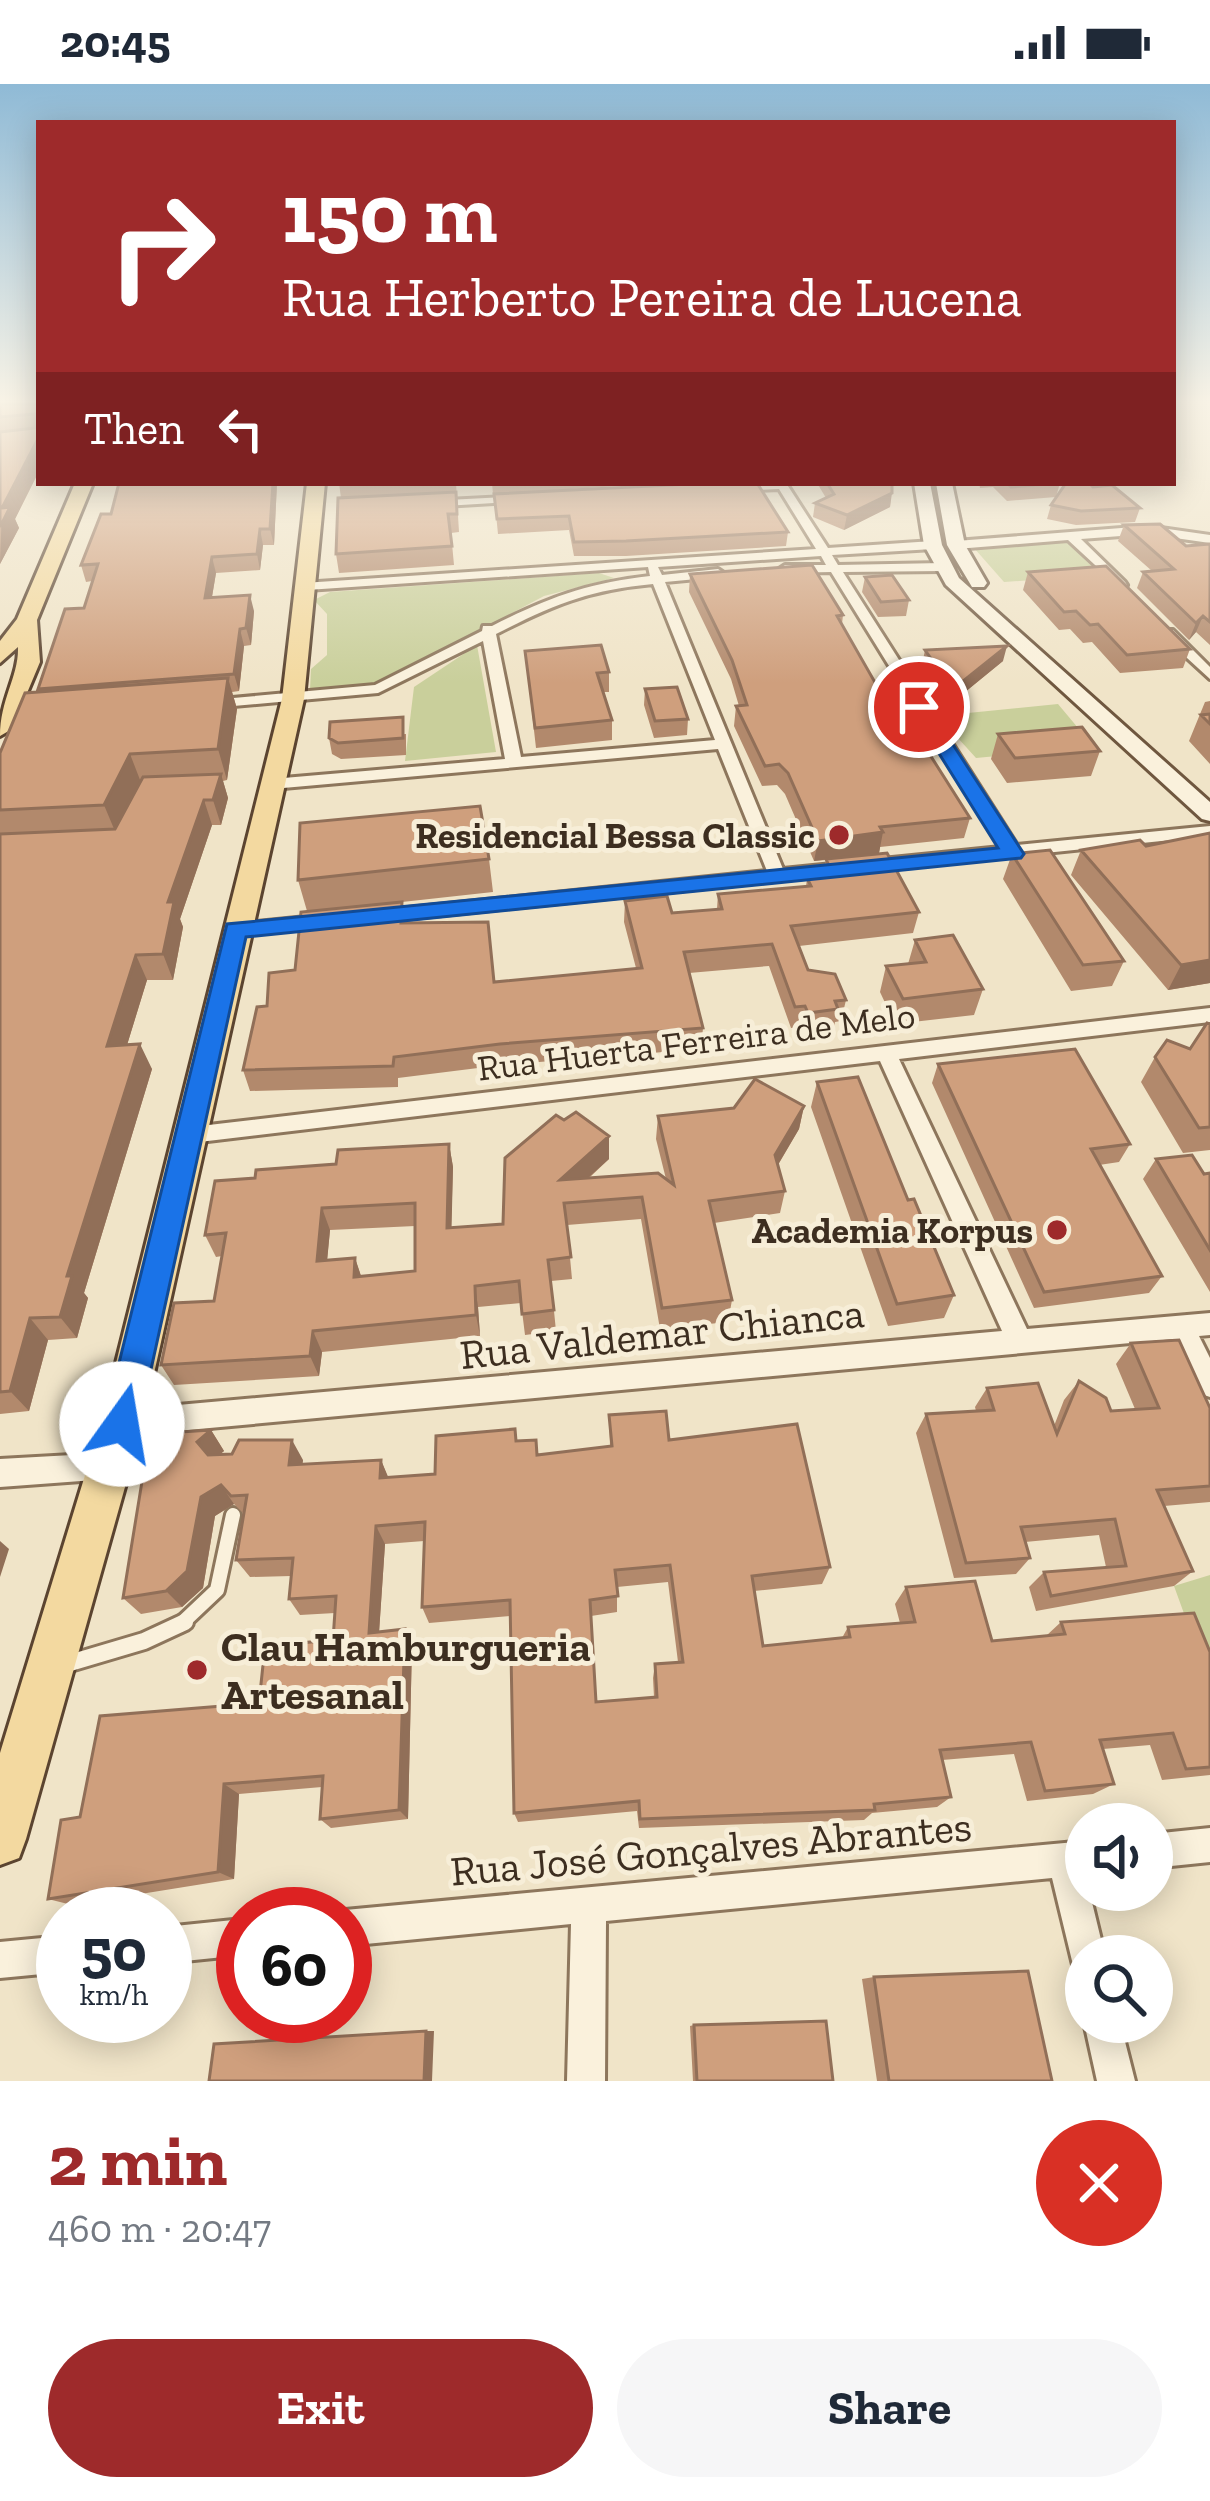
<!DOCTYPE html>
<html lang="en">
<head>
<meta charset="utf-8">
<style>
	:root { --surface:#fff; --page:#f6f6f7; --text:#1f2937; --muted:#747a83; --accent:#9e2a2b }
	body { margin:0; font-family:"Zilla Slab",serif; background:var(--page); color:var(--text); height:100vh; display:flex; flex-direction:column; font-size:45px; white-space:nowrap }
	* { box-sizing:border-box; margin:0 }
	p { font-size:39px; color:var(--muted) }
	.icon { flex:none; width:66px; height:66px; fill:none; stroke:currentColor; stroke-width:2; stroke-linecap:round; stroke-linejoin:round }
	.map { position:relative; height:1997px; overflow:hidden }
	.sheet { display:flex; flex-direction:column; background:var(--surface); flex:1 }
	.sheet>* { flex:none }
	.banner { position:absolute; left:36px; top:36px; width:1140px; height:366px; border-radius:0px; box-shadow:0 6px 30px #0003; background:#9e2a2b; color:#fff; overflow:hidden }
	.buttons { position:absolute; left:1065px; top:1719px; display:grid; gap:24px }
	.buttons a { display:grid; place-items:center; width:108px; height:108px; border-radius:50%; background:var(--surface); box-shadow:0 6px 30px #0003; font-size:60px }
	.speed { position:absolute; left:36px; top:1803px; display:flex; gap:24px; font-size:60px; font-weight:700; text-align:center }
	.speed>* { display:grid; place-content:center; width:156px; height:156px; border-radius:50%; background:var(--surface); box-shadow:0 6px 30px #0003; line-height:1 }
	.speed small { font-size:30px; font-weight:400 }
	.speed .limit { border:18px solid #d22; background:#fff; color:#111 }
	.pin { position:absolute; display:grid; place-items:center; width:102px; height:102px; color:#fff; margin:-51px; border:6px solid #fff; border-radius:50%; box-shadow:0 3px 12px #0007 }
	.me { position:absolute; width:132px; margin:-66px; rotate:13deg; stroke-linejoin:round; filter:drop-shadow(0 0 9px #0008) }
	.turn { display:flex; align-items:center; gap:42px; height:252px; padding:0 48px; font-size:54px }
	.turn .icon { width:156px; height:156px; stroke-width:2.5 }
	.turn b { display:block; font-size:84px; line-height:102px }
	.then { display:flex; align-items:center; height:114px; padding:0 48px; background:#0003; gap:24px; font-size:45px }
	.round { display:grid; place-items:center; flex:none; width:126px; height:126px; border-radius:63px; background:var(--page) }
	.summary { display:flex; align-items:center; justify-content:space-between; height:204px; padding:0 48px }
	h1 { font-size:72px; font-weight:700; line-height:90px; color:var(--accent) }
	.cta { display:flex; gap:24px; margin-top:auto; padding:24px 48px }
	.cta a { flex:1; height:138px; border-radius:72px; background:var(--accent); color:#fff; font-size:48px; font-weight:700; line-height:138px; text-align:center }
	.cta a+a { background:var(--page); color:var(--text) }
	.status { display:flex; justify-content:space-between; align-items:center; height:84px; padding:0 60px; background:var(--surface); direction:ltr }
	.status svg { height:33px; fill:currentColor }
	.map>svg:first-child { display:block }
	.green { fill:#c9cf9b }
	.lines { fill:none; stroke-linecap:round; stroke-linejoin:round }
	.lane-far1-casing { stroke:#8d765c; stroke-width:20 }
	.lane-casing { stroke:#8d765c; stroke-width:22 }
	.street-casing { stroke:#8d765c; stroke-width:6 }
	.secondary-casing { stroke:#6f573f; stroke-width:6 }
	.primary-casing { stroke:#5b4430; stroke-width:6 }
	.lane-far1 { stroke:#faf1dc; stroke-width:14 }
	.lane { stroke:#faf1dc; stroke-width:16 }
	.street { fill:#faf1dc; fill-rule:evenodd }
	.secondary { fill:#faf1dc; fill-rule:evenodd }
	.primary { fill:#f3d9a0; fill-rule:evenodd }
	.wall { fill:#b2896c; fill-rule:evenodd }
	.shaded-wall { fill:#916f58 }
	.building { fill:#cf9f7d; stroke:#916f58; stroke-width:3; fill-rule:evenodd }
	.route { fill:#1a73e8; stroke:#114b97; stroke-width:3 }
	.poi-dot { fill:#9e2a2b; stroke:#f7eed8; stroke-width:4.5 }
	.labels { text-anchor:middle; stroke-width:10; stroke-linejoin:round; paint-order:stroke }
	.poi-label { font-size:36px; font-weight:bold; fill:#3d2e20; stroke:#f7eed8; text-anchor:end }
	.street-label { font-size:36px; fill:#3d2e20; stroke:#f7eed8 }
	.near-street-label { font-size:42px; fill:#3d2e20; stroke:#f7eed8 }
	.near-poi-label { font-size:42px; font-weight:bold; fill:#3d2e20; stroke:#f7eed8; text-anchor:start }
</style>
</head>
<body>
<div class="status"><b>20:45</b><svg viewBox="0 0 49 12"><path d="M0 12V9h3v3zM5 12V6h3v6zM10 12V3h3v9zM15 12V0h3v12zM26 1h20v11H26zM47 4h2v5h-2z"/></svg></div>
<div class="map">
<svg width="1210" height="1997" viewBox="0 0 1210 1997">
	<rect width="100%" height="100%" fill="#f0e4c8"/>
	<path class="green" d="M1066,457L1101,491L1004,498L974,464Z
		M599,489L614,494L544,512L381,599L310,606L311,585L327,571V530L314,516L330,508Z
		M477,561L496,668L405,677L414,603Z
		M1058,620L1094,663L976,674L938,632Z
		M1210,1491V1601L1174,1502Z"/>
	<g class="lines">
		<g class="lane-far1-casing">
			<path id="lane-far1" d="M180,1541L217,1506L233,1431"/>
		</g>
		<g class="lane-casing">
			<path id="lane" d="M63,1581L144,1557L185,1538"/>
		</g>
		<g class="street-casing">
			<path id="street" d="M786,399L828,464L933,457L939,461L933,465L832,471L838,481L943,479L949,483L943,487L843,488L1017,761L1210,742V752L375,838L369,836L366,832L369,828L767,787L718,665L272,705L264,700L272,695L505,675L483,557L378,609L211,624L204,620L211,616L375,601L482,547L483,542H492C547,514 587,499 650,492L648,483L307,506L303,505V499L816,465L779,405L734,407L728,404L734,401ZM821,472L826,481H785L779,485L785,489L831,488L1001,763L783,785L665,498L718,493L724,489L718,485L662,491L658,483ZM653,500L715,656L521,673L496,550C553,521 588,506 653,500Z
				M523,412L529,415L527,417L428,423L422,420L428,417Z
				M1147,442L1210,451V459L1147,450L1081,455L1125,498L1127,501L1121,505L1068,456L956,465L950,461L956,457Z
				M1163,546H1173L1210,583V595L1163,552Z
				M326,831L332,833L335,837L332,841L236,852L227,846L236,840Z
				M1210,924V938L899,975L1027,1245L1210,1229V1251L1199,1252L1210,1274V1313L1201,1310L1174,1255L122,1352L113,1348L109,1339L113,1330L122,1326L1002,1247L880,977L191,1059L183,1056L180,1050L183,1044Z
				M108,1369L118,1372L122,1382L118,1392L108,1395L0,1403V1375Z
				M1210,1744V1778L1152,1784V1750Z
				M1086,1757V1806H1089L1105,1872H1086V1889L1074,1885L1052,1794L606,1837L605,1997H567L571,1840L345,1862V1830H336L345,1826Z
				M243,1835V1871L165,1879V1843Z
				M63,1852V1888L0,1894V1858Z
				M1086,1932V1938H1120L1135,1997H1097L1084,1938Z"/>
		</g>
		<g class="secondary-casing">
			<path id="secondary" d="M914,399H930L942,461L959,494L1210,718V737L1202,735L946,501L924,461Z
				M936,399H952L965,461L987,499L984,503H972L947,461Z"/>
		</g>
		<g class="primary-casing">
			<path id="primary" d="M75,399H93L37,536L40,578L12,645L0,652C0,615 19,592 18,563L0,579V557L17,535Z
				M307,399H325L304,615L143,1339L26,1755L19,1774L0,1781V1669L101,1339L282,615Z"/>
		</g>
		<use href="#lane-far1" class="lane-far1"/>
		<use href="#lane" class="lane"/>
		<use href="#street" class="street"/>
		<use href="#secondary" class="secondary"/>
		<use href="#primary" class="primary"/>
	</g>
	<path class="wall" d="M0,320H39V387L15,435L19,444L0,480Z
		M277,399L274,461H263L260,486L216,489L212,513L254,527L251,561L244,562L239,607L232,608L237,625L227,696L223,697L228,714L221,741H212L180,835L183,843L173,896H147L127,961L152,985L84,1209L88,1214L77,1254L48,1256L29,1327L0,1330V669L40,608L38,605L84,524L92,497L86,498L81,481L111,430Z
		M339,399H456L459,448L451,449L454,481L339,489L336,470L341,414Z
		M492,399H666L493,410Z
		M817,399H892L890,423L844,446L813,433L815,419L826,414Z
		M979,399H1060L1056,413L1007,417L993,403L980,404Z
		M1093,403L1140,424L1135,438L1076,441L1047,435L1051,421Z
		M494,410L788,448L786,462L626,472H574L569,446L498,450Z
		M1124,441L1186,462L1210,460V561L1196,548L1189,556L1137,504L1143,488L1152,487L1118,457Z
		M1028,488L1190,565L1183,584L1120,589L1092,558L1083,559L1070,545L1059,546L1023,506Z
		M690,490L843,531L842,540L881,609L970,734L964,754L880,763L879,769L919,828L913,849L799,862L808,886L846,916L841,937L835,938L833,946L804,950L801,943L791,944L769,882L689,889L703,944L701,965L502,981L398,994V1003L250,1007L243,986L267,922L295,886L307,827L298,796L489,775L493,808L402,818L406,839L494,898L636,884L624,838L625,817L672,829L717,825L718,810L806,803L807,794L823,792L826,776L814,777L785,710L777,701L762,702L734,642L736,622H739L731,595L689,508Z
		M865,493L909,516L906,532L878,533L862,508Z
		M925,566L1003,577L943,626L928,603L931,594L922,581Z
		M525,567L609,588V608H603L612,636V656L536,664Z
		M645,605L688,635L687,651L654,654L644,621Z
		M1210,617V680L1189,657L1205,618Z
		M406,650V671L341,675L332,670L329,654Z
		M998,650L1100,667L1091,692L1007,699L991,675Z
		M1146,762L1210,899L1168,906L1071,791L1081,766Z
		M1012,770L1124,877L1112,902L1071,907L1003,795Z
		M915,856L983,905L974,931L895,940L880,908L886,882L908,880Z
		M1210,940V1066L1183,1069L1141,998L1155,973L1190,965Z
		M938,980L1130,1060L1119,1078L1099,1081L1162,1192L1149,1209L1034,1224L932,999Z
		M817,998L908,1116L954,1211L944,1234L888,1242L811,1023Z
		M804,1022L799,1045L778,1081L785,1107L780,1129L714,1139L732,1216L728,1238L660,1245L641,1135L567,1141L572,1195L551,1197L556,1247L525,1251L521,1219L478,1223L480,1252L322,1268L319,1292L174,1301L161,1281L214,1217L222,1172L216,1173L205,1151L255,1094L449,1060L453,1083L451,1144L503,1140L564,1036L609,1052V1075L589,1094L666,1095L656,1055L658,1032ZM415,1142V1187L361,1192L355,1174L327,1176L330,1146Z
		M1156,1075L1204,1090L1210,1089V1208L1143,1095Z
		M1131,1259L1210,1324V1418L1164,1422L1193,1487L1174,1502L1036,1527L1029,1503L1044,1488L1106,1483L1099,1451L1025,1458L1030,1474L1016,1490L954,1494L916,1349L926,1330L976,1327L975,1323L987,1304L1054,1342L1064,1316L1079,1297L1111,1327L1135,1325L1116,1280Z
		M609,1331L669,1356L830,1483L822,1500L754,1507L763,1562L842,1554L848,1543L900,1539L895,1520L906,1503L992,1557L1046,1552L1061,1538L1210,1568V1691L1162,1696L1150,1661L1103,1665L1114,1700L1093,1710L1027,1717L1014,1670L942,1676L951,1713L937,1723L872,1729L864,1736L639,1744L637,1727L518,1738L514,1729L511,1532L429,1539L422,1523L424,1457L385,1460L379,1548L405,1545L412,1561L408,1735L331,1744L320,1735L322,1703L239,1710L234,1795L72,1821L48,1815L80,1733L259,1619L333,1556L335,1529L300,1531L289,1515L291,1492L250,1493L236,1476L244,1430L234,1420L215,1432L203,1504L182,1523L141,1530L123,1514L211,1346L224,1367L220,1370L303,1376L302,1380L381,1376L388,1394L435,1390L517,1357L536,1356L538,1371L610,1362ZM668,1498L678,1578L655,1580L653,1594L654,1613L596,1618L591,1532L617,1528V1503Z
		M874,1893L1052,1997H877L862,1895Z
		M694,1941L833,1997H693L690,1942Z"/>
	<path class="shaded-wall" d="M39,353V387L15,435L19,444L0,480L2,424Z
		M273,399H277L274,461L270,445Z
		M892,409L890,423L844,446L847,431Z
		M260,445L263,461L260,486L257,470Z
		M212,473L216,489L209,530L205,514Z
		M250,511L254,527L251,561L246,544Z
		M1203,532L1196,548L1189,556L1196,539Z
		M240,545L244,562L239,607L234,590Z
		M1007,562L1003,577L943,626L947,610Z
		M228,594L237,625L227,696L218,665Z
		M130,670L142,701L117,752L104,721Z
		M221,690L228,714L221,741L213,716Z
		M204,716L212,741L180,835L183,843L173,896L163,870L168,818Z
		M883,748L879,769L814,777L818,757Z
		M136,871L147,896L119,987L107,962Z
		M1210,876V899L1168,906L1181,881Z
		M140,960L152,985L84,1209L88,1214L77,1254L60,1233L67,1192Z
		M804,1022L799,1045L770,1094L775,1071Z
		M609,1052V1075L561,1118L560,1096Z
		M449,1060L453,1083L451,1166L447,1144Z
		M322,1124L330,1146L325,1199L317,1177Z
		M355,1174L362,1195L354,1193Z
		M475,1202L478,1223L480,1252L476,1231Z
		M30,1234L48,1256L29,1327L10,1307Z
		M313,1247L322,1268L319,1292L310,1272Z
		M211,1346L224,1367L211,1378L197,1358Z
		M292,1356L303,1376L300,1401L289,1381Z
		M381,1376L389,1395L380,1394Z
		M221,1401L234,1420L215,1432L203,1504L182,1523L166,1507L201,1413Z
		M376,1442L385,1460L378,1564L369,1549Z
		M0,1457L9,1465L0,1493Z
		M405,1545L412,1561L408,1735L399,1726Z
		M224,1700L239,1710L234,1795L218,1788Z
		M426,1947H434L432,1997H424Z"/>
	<path class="building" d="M0,320H39V353L2,424L10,423L0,443V348L35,344V330L0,333Z
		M119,399H273L270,445H260L257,470L212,473L205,514L250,511L246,544L240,545L234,590L38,605L65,525L84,524L98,480L81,481L101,430H111Z
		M710,399H757L788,448L626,457L574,458L569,432L497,435L494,410Z
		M827,399H892V409L847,431L815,419L834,410Z
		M1007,399H1060L1011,403Z
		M1066,399H1089L1093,403L1112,401L1140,424L1081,427L1051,421Z
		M456,408L457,430H448L452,462L336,470L338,414Z
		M1160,440L1186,462L1210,460V538L1203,532L1196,539L1143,488L1174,485L1124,441Z
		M812,481L843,531L837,532L881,609L925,663L970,734L880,743L883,748L818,757L788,689L779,680L765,682L736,622L747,621L732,576L690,490Z
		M1106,482L1190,565L1127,571L1098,540L1090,541L1076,527L1064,528L1028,488Z
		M892,491L909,516L881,518L865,493Z
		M601,561L609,588L597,589L612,636L535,644L525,567Z
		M1007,562L947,610L932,588L937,583L925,566Z
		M228,594L218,665L130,670L104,721L0,726V669L25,609Z
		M677,603L688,635L655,637L645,605Z
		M1210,630V640L1201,631Z
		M403,633V654L338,659L329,654L330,638Z
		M1082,643L1100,667L1015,674L998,650Z
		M221,690L213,716H204L168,818H174L163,870L136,871L107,962L140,960L67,1192H72L60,1233L30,1234L10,1307L0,1308V750L115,745L143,693Z
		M480,722L489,775L298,796L300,739Z
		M1210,749V876L1181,881L1081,766L1140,756L1146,762Z
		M1050,766L1124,877L1083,881L1012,770Z
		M887,769L919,828L791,842L808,886L835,890L846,916L835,917L838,925L808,929L805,922L795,923L772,860L684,868L703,944L500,960L394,973L393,982L243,986L257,923L267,922L269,889L295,886L301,828L402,818L401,839L488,838L494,898L642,884L625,817L667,812L672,829L722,825L718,810L811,802L807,794L833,791L826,775Z
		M953,851L983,905L903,915L886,882L926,878L915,856Z
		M1207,939L1210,940V1043L1199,1044L1155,973L1167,956L1190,965Z
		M1075,965L1130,1060L1091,1065L1162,1192L1044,1208L938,980Z
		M858,993L908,1116L914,1115L954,1211L897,1220L817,998Z
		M755,995L804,1022L775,1071L785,1107L709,1117L732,1216L662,1224L642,1113L564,1119L571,1173L548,1176L554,1226L522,1230L519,1197L475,1202L476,1231L313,1247L310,1272L161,1281L174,1219L214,1217L226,1149L205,1151L215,1097L255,1094L256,1086L336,1080L338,1066L449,1060L447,1144L503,1140L505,1074L556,1031L564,1036L576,1028L609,1052L560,1096L658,1089L674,1101L658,1032L734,1024ZM415,1119V1187L354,1193L355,1174L317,1177L322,1124Z
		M1192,1071L1204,1090L1210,1089V1166L1156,1075Z
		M1179,1256L1210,1324V1402L1157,1406L1193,1487L1051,1512L1044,1488L1126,1482L1115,1435L1021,1443L1030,1474L966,1479L926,1330L994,1326L987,1304L1038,1299L1057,1350L1079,1297L1106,1314L1111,1327L1159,1324L1131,1259Z
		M666,1327L669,1356L797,1340L830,1483L752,1492L763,1562L850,1553L848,1543L915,1538L906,1503L975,1497L992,1557L1065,1550L1061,1538L1194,1529L1210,1568V1683L1186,1685L1173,1649L1100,1656L1114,1700L1045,1707L1031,1658L940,1666L951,1713L874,1720L875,1726L640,1735L639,1717L514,1729L510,1516L422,1523L425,1438L376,1442L369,1549L405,1545L399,1726L320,1735L323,1692L224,1700L218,1788L48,1815L61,1736L80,1733L100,1632L259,1619L265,1562L333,1556L336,1512L289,1515L293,1474L236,1476L247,1411L231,1412L221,1401L201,1413L187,1487L166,1507L123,1514L146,1373L160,1362L150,1350L211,1346L197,1358L208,1371L232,1370L239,1356H292L289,1381L381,1376L380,1394L435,1390L436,1352L515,1345L516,1357L536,1356L537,1371L612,1362L609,1331ZM670,1481L683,1578L655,1580L657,1613L596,1618L590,1516L618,1512L615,1486Z
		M1028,1887L1052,1997H889L874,1893Z
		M826,1937L833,1997H697L694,1941Z
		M426,1947L424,1997H209L214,1960Z"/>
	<linearGradient id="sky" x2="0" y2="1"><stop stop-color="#8fbad6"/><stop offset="0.53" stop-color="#f8f3e6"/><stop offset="1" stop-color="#f8f3e6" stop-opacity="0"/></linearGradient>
	<rect width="1210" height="599" fill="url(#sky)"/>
	<path class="route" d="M912,619H926L1024,770L1021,774L246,853L139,1340L134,1351L122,1356L110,1351L104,1340L227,840L998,764L910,623Z"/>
	<g class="poi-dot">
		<circle cx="839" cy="751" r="12"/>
		<circle cx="1057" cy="1146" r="12"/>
		<circle cx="197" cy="1586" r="12"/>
	</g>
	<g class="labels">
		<g class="poi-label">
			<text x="815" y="764">Residencial Bessa Classic</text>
			<text x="1033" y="1159">Academia Korpus</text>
		</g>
		<g class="street-label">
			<text transform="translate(696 957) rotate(-7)" y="13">Rua Huerta Ferreira de Melo</text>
		</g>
		<g class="near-street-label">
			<text transform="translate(662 1249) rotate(-6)" y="15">Rua Valdemar Chianca</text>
			<text transform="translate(711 1764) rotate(-5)" y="15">Rua José Gonçalves Abrantes</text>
		</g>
		<g class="near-poi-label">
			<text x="221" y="1577">Clau Hamburgueria<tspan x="221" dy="48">Artesanal</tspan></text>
		</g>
	</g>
</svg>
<div class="buttons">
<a><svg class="icon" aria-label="sound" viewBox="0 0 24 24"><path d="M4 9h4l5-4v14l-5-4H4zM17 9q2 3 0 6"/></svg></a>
<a><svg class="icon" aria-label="search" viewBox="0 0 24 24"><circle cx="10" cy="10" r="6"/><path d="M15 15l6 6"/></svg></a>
</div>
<div class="speed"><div>50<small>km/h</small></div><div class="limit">60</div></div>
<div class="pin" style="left:919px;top:623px;background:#d93025"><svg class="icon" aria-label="arrive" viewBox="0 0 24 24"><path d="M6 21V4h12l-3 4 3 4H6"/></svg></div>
<svg class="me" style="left:122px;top:1340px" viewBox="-20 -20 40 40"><circle r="19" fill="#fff"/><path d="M0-13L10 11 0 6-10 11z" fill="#1a73e8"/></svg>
<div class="banner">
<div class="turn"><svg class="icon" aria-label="right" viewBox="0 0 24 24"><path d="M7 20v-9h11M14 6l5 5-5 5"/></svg><div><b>150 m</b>Rua Herberto Pereira de Lucena</div></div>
<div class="then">Then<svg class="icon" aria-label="left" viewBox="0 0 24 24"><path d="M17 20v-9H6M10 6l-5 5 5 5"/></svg></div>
</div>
</div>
<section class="sheet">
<div class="summary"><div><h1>2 min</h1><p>460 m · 20:47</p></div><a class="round" style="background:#d93025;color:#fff"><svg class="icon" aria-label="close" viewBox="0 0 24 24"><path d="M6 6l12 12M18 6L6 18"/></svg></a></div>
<div class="cta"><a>Exit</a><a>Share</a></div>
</section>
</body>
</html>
